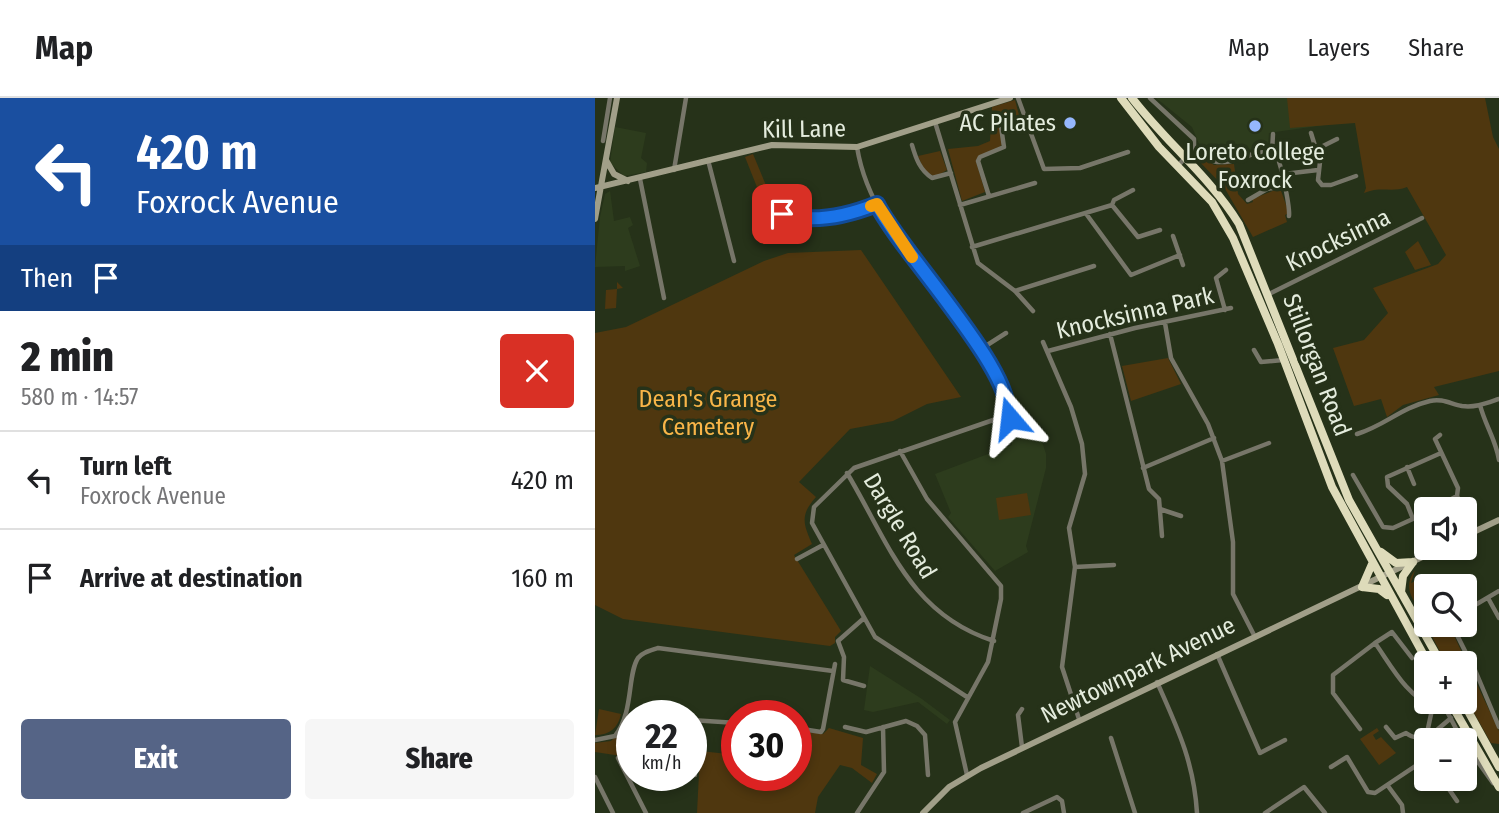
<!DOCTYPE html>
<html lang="en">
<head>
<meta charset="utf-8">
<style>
	:root { --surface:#fff; --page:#f6f6f6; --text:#202124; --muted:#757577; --line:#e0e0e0; --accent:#556486 }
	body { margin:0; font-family:"Fira Sans Condensed",sans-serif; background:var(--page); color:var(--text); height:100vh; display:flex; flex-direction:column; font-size:26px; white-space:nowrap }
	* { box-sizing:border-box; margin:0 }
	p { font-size:23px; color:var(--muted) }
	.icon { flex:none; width:38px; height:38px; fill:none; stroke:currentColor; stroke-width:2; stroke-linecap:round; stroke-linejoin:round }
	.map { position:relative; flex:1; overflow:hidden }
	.side { display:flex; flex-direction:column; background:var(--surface); width:595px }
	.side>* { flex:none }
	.banner { background:#1a4fa0; color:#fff; overflow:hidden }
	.controls { position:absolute; left:819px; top:399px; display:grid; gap:14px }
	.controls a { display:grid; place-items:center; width:63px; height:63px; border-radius:7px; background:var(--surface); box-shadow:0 4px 10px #0003; font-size:35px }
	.speed { position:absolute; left:21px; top:602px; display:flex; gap:14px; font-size:35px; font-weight:700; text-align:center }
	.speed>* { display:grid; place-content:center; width:91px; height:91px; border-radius:50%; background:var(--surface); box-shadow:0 4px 10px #0003; line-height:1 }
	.speed small { font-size:18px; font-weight:400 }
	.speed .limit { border:10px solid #d22; background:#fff; color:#111 }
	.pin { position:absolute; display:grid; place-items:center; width:60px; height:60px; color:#fff; margin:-30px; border-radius:14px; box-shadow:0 4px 10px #0006 }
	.me { position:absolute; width:77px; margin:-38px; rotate:343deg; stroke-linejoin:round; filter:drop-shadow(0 0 5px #0008) }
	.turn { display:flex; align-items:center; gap:24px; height:147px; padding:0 21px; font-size:32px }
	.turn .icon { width:91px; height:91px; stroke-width:2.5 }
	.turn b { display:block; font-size:49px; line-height:60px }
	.then { display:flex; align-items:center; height:66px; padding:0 21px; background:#0003; gap:14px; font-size:26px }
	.round { display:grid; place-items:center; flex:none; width:74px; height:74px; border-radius:7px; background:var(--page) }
	.overview { display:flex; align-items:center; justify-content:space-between; height:119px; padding:0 21px }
	h1 { font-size:42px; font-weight:800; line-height:52px }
	.action { display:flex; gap:14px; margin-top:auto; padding:14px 21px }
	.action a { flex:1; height:80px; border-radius:7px; background:var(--accent); color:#fff; font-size:28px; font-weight:800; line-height:80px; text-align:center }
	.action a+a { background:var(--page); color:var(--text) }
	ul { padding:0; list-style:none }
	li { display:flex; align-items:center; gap:21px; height:98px; padding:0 21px; border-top:2px solid var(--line) }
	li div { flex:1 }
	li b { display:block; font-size:26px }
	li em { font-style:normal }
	header { display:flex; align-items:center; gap:42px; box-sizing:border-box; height:98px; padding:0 35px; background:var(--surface); border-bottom:2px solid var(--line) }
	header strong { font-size:33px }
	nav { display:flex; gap:38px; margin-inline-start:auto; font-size:24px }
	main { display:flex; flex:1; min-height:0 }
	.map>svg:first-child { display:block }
	.built { fill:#2d3c1d }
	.green { fill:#4f370f }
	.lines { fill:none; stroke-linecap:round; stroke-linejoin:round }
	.street { stroke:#777669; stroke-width:4.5 }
	.secondary { stroke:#a19f89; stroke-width:6 }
	.highway { stroke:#dedbba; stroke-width:8 }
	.route-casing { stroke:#114b97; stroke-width:18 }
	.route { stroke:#1a73e8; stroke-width:12 }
	.slow { stroke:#f59e0b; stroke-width:12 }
	.poi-dot { fill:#95b7fd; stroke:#263219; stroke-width:2.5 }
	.labels { text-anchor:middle; stroke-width:7; stroke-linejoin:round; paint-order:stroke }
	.poi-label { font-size:24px; fill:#e4ecdd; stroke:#263219; text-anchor:end }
	.street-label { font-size:24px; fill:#e4ecdd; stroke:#263219 }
	.park-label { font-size:24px; fill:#f8b548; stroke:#263219 }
</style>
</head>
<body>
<header>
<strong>Map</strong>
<nav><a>Map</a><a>Layers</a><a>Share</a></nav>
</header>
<main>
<section class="side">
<div class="banner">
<div class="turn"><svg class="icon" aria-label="left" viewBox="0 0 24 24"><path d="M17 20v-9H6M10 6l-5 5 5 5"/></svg><div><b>420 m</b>Foxrock Avenue</div></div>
<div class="then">Then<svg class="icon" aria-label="arrive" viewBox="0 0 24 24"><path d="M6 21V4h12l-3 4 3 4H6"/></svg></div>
</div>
<div class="overview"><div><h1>2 min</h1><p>580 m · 14:57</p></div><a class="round" style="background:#d93025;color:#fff"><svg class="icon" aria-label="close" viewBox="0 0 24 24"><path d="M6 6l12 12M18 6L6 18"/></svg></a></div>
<ul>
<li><svg class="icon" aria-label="left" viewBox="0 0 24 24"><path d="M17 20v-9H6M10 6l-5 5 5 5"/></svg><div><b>Turn left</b><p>Foxrock Avenue</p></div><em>420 m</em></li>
<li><svg class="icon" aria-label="arrive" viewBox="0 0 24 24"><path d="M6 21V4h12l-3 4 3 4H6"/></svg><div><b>Arrive at destination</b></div><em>160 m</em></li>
</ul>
<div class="action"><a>Exit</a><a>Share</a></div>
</section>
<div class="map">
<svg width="904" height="715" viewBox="0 0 904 715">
	<rect width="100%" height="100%" fill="#263219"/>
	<path class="built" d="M561,0H728L730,27L674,35L673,48L622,58L607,53L597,29Z
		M20,29L51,35L46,60L52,65L51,74L29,78L15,65Z
		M15,93L19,123L35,119L38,127L33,130L45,168L30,173V168L0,169L5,119L10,96Z
		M441,325L451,356V370L431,448L433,454L400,473L353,419L356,415L340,376L417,347L415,333Z
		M275,568L327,601L355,622L352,626L323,604L278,614L269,612Z"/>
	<path class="green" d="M692,0H890L898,39L904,51V273L839,289L844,297L808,307L792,319L786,301L759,308L738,250L769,242L793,215L778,190L843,166L851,157L812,89C797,95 786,88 769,95L771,90L760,25L695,30Z
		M420,2L424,17L403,24L408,45C401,56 387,52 381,63L390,94L367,103L353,51L383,48L395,43L397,9Z
		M345,53L352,72L340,79L329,72L323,58Z
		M158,56L180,109L182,128L177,127L150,59Z
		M603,56L619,67L639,66L643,96L652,106L658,104L657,101L685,90L694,115L690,117L692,124L658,139L629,89L601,60Z
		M823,143L836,167L820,172L810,154Z
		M266,152L366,299L332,306L298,323L255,331L204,384L221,399C205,417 208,425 217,446L199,457L246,533L240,539V545L235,548L28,521L0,507V235L31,229L169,163L193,155Z
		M22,184L28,190L22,191L21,210L10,211L11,192L22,191Z
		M573,260L586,286L536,303L527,268Z
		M432,395L436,417L404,422L401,400Z
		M820,472L816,485L828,480L843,488H831V527H854L904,633V646L896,645L870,599V565H851L822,510L828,505L826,503L821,506C813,494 811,485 820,472Z
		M4,611L26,616C23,630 15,637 0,637Z
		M37,621V650H28L26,658L0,654V645L16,643Z
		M234,630L268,640L266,667L282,676L277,685L257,670L245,667L223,699L220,715H102L105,655L96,652L142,657V677H201V632L228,636Z
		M782,630L784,633L778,637L781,642L786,639L801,655L784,667L765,641Z"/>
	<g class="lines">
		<path class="street" d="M423,0L449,71L485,70L533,54
			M555,0L599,41V49L583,68
			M340,24L383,165L420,193L438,213
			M716,35L725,64L723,82L727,87H736L761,78
			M8,43L15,0
			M317,47C321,61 325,72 337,80L356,75
			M262,49C276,137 356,192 395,268C402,282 410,296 413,313L407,319L259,370L219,409L217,425L280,539L372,599
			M599,49C606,53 610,60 618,63C639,69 660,49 680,55C686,62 695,110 694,118
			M722,51L742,41
			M677,54L678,36
			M113,62L139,163
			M79,72L91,0
			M689,76L723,72
			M45,81L69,200
			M394,98L383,63L385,59L409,49L405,22L413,19
			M653,102L672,91L688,88
			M365,107L440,85
			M517,107L543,139L565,132
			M187,116C218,126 252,118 282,106
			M492,117L536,177L585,157
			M578,138L588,167
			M377,149L517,107L519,102L538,92
			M420,193L499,168
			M674,196L827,120
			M630,212L621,180L631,172
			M570,225L576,260L613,326L627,363L638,444V496L659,537
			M515,236L554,391L564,401L567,438
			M448,244L476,309L487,346L490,376L474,430L480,469L467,569L484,621
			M386,251L411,235
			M659,252L666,264L688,262
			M453,253L540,230L636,210
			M885,307C890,327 901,342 904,362
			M411,316L418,332
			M762,336C791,327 805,310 835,303C847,300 856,306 867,308C880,310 892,305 904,301
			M845,337L840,341L863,390L862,398L868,411
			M305,353L332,401L406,488V501L393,564L360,624L372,677
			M627,363L674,345
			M812,369L819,386
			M548,370L619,340
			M252,375C293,443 314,516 399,543
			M758,377L788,429L798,430L831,415
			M565,411L586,418
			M838,411L862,398
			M870,415L879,434
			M818,421L812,406L793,388L792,379L846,355
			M202,461L228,447
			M480,469L519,467
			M893,500L904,520
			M870,513L904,493
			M268,521L243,543L249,559L248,582L269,588
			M857,527L874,561
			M780,545L797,534L817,560
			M622,556L665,655L690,642
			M880,572L904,629
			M562,584C582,629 599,664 602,715
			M847,604L867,642
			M96,622L142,625
			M250,629L271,634L311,623L322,628L330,637L333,677
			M791,629L800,640L811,635C819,641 824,640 832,635L838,607L844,604
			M201,630L226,634L228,631L240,566
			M765,631L738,595V577L780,545C794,564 813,601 838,607
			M516,640L540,715
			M0,642L20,638C39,614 32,577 43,560C48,554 56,552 63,550L238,573
			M837,642L843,631L856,620
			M870,646L898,685
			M427,649L423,617L427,611
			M23,660L51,715
			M736,669L752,659L773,694L780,695L831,661
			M93,677H100
			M0,679L18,715
			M847,681L862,703
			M793,688L807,707L808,715
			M262,715L289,674L288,629
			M428,715L462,699L467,703L469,715
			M670,715L709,689L730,715"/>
		<path class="secondary" d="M11,62L19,76L33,83
			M0,90L177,47L262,49L415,0
			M0,121L22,0
			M870,438L904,422
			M328,715L354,689L386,670L846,450"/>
		<path class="highway" d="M526,0L564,49L617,104L638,140L683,246L737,389L833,565
			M537,0C571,44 615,79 644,126L754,402L846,565
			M786,454L801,465L818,464
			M767,489L784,491L792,497
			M767,489L777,466
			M806,494L808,478L818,464
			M855,604L904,689
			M868,604L904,669"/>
	</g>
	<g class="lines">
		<g class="route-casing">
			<path id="route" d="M187,116C219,126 252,118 282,106C302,149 423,277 411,316L415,320"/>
		</g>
		<use href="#route" class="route"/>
		<path class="slow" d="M276,108L282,106L317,159"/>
	</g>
	<g class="poi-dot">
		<circle cx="475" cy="25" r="7"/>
		<circle cx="660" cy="28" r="7"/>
	</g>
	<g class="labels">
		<g class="poi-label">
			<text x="461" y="33">AC Pilates</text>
			<text x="660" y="62" text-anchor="middle">Loreto College<tspan x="660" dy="28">Foxrock</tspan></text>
		</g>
		<g class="street-label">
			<text transform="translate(209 31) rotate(-1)" y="8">Kill Lane</text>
			<text transform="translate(743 142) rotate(-26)" y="8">Knocksinna</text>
			<text transform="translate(540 215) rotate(-13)" y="8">Knocksinna Park</text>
			<text transform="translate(722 267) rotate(69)" y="8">Stillorgan Road</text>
			<text transform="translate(305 428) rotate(59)" y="8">Dargle Road</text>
			<text transform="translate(543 572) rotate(-26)" y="8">Newtownpark Avenue</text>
		</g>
		<g class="park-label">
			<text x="113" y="309">Dean's Grange<tspan x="113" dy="28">Cemetery</tspan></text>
		</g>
	</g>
</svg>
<div class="controls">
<a><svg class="icon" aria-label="sound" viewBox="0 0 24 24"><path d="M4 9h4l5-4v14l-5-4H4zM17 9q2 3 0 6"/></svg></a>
<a><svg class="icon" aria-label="search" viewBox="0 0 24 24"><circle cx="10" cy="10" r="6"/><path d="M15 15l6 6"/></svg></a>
<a>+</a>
<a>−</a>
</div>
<div class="speed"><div>22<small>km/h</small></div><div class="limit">30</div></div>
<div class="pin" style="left:187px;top:116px;background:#d93025"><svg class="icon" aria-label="arrive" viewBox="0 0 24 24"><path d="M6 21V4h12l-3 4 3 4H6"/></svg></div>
<svg class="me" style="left:415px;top:320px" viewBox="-20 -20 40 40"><path d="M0-17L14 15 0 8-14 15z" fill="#1a73e8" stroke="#fff" stroke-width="4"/></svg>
</div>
</main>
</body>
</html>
